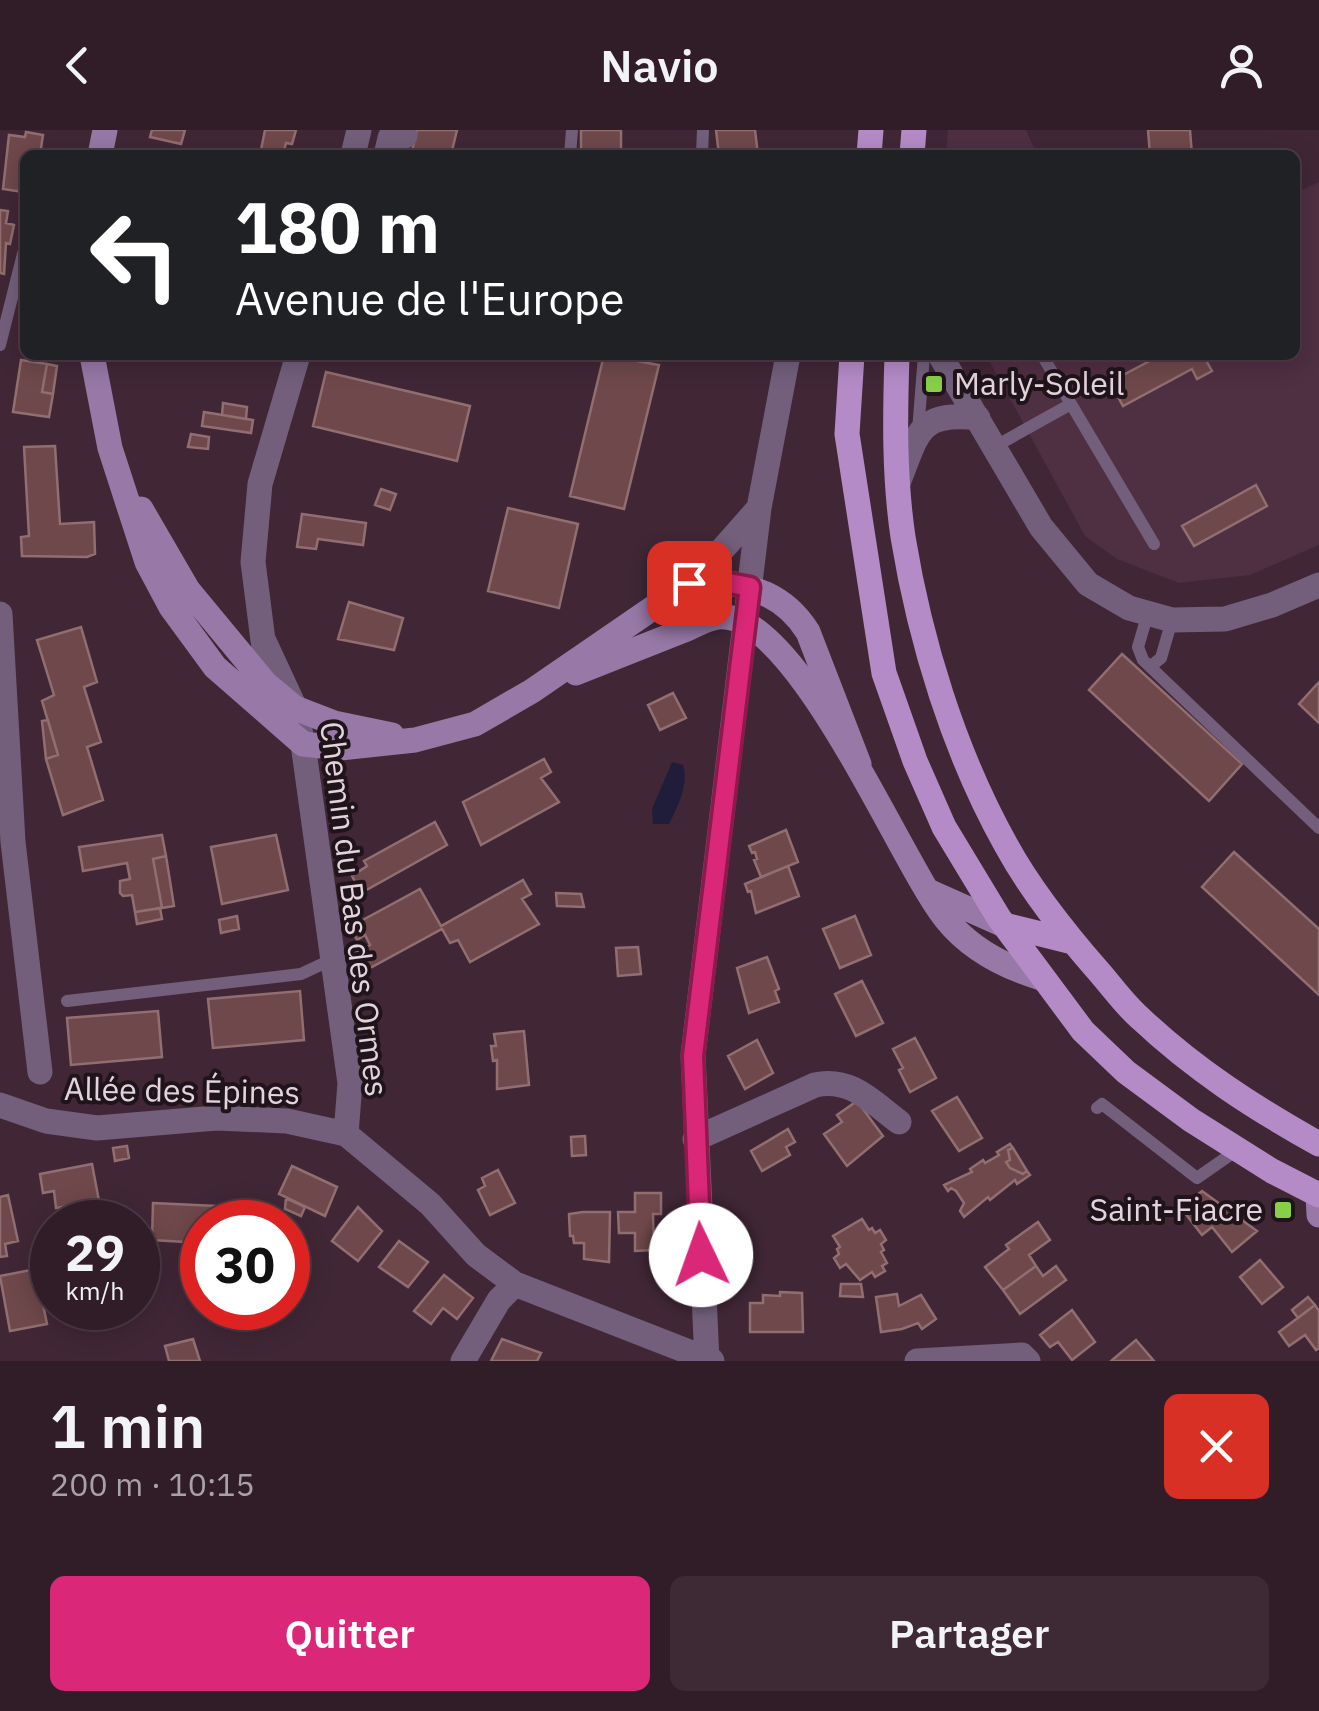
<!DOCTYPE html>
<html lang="fr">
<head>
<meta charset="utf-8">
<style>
	:root { --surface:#311d28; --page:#3d2a34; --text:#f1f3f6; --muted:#a8a2a8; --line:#4c3b45; --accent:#db2777 }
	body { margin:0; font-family:"IBM Plex Sans",sans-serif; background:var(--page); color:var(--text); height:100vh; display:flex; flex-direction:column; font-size:38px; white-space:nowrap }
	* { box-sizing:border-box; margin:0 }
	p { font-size:32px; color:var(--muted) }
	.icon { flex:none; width:55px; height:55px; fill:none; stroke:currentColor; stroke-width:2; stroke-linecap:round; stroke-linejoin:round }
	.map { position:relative; height:1231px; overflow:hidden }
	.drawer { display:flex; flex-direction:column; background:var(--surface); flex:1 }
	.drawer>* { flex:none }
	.guide { position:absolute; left:20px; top:20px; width:1280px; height:210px; border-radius:15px; box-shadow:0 5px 25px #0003,0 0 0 2px var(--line); background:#202124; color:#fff; overflow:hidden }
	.speed { position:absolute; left:30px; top:1070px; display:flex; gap:20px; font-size:50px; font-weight:700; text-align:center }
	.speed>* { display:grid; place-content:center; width:130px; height:130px; border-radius:50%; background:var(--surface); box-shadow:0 5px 25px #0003,0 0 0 2px var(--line); line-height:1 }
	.speed small { font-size:25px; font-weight:400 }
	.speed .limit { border:15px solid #d22; background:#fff; color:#111 }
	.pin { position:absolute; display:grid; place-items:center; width:85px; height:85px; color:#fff; margin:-42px; border-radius:20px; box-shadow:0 5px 15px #0006 }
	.me { position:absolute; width:110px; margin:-55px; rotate:357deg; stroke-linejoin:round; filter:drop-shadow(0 0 8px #0008) }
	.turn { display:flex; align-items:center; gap:35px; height:210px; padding:0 50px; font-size:45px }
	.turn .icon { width:130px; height:130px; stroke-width:2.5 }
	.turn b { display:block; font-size:70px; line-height:85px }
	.round { display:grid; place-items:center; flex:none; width:105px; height:105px; border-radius:15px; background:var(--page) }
	.headline { display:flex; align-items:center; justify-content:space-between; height:170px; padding:0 50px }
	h1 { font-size:60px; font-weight:600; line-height:75px }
	.action { display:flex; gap:20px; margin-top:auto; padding:20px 50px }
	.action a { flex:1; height:115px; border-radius:15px; background:var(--accent); color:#fff; font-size:40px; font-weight:600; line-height:115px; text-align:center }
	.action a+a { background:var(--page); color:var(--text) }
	header { display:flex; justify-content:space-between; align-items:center; height:130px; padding:0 50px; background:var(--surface); font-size:45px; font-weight:600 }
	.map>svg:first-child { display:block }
	.built { fill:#4f2f42 }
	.water { fill:#1f1d39 }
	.building { fill:#6f484b; stroke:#916e70; stroke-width:2.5 }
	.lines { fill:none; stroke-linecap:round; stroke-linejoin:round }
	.lane { stroke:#735f7c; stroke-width:12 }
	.street { stroke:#735f7c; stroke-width:25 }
	.secondary { stroke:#9778a6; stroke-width:25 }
	.primary { stroke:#b48bc7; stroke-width:25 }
	.route-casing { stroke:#8e194d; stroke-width:25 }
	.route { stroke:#db2777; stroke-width:18 }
	.poi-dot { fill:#88cf49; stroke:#20141b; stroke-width:4 }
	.labels { text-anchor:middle; stroke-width:8; stroke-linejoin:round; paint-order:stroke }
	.poi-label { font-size:32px; fill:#e4d3dc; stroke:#20141b; text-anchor:start }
	.street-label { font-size:32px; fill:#e4d3dc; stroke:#20141b }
</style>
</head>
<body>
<header><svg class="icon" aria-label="back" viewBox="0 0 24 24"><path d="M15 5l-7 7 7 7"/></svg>Navio<svg class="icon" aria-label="person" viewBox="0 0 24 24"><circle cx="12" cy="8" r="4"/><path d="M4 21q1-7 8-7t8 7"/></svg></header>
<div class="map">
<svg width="1319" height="1231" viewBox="0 0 1319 1231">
	<rect width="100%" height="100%" fill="#412736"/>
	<path class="built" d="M948,0H1026L1037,25H946Z
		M1319,52V415L1250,445L1179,453L1117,429L1085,406L986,225H1295V63Z"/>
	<path class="water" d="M672,632L683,635C689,654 678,676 669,694H653L652,679Z"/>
	<path class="building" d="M152,0H185L181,14L150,7Z
		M265,0H296L292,14L286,13L283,25H260Z
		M417,0H457L451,25H411Z
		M581,0H621V25H581Z
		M716,0H755L758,25H719Z
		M1148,0H1190L1192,25H1150Z
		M26,2L43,5L40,25H25L23,62L3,59L9,5L25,7Z
		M0,80L8,81L6,93L14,95L10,114L6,113L4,144L0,143Z
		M604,225L659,235L624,379L570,366Z
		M1161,225H1203L1212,241L1197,249L1192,239L1123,276L1110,252Z
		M21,230L47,234L42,262L53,264L49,287L13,282Z
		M47,234L57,236L53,264L42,262Z
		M326,242L470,276L457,331L313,296Z
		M223,273L247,277L246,289L222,285Z
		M204,282L253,290L251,303L202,296Z
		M191,304L209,307L208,319L188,317Z
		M55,316L60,394L94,392L95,424L87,427L22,426L21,407L29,406L24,317Z
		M1256,355L1267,376L1194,416L1182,396Z
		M381,359L396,364L390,380L375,375Z
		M508,378L578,394L559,478L488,461Z
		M302,384L366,393L363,415L318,409L316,419L297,417Z
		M349,472L403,488L394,520L338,509Z
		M81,497L97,552L84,557L101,612L87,617L103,670L63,685L46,629L58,625L42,571L54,565L37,510Z
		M1122,524L1242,634L1209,671L1089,560Z
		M1319,552V593L1299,574Z
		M673,563L686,588L660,600L648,575Z
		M48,590L58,625L46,629L42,591Z
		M544,629L551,642L541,648L559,672L481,715L463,672Z
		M435,692L447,715L361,763L352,746L367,736L364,731Z
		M786,700L798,732L761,747L754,730L757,729L755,722L752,723L749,716Z
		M162,705L166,726L153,729L162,778L135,782L132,765L123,766L120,763V751L130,749L127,733L83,741L79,717Z
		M276,705L288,760L222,774L211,717Z
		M1234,722L1319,799V865L1202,757Z
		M166,726L174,776L162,778L153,729Z
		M788,736L799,766L756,783L751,761L748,762L745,754Z
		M523,750L531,764L522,769L539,794L470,832L458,810L450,813L442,799L359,844L349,826L370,815L365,805L357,810L350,797L420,759L441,796Z
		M556,763L581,764L584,777L557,776Z
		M160,778L162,789L137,794L135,782Z
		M237,786L239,799L221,803L219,790Z
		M855,786L871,825L840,838L823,799Z
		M638,817L641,844L618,846L616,818Z
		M767,827L779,859L775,861L779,872L749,883L737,838Z
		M862,851L883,893L856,906L835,864Z
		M300,861L304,910L213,918L208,869Z
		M158,881L162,927L71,935L67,888Z
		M524,901L529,955L497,959V930L493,931L491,916H496L494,904Z
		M915,908L936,948L910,962L899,940L903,938L893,919Z
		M757,910L773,943L745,959L728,926Z
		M957,967L982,1008L959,1021L932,981Z
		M857,971L883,1006L847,1036L824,1004L842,992L837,985Z
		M788,999L795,1012L786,1017L790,1025L762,1041L751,1021Z
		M585,1006L586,1025L572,1026L571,1007Z
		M1010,1014L1013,1018L1008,1020L1010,1030L1006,1032L1010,1038L1023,1044L1027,1041L1030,1045L1017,1054L1015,1050L990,1070L988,1067L964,1087L960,1081L964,1073L956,1061L951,1058L948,1061L944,1055L972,1042L970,1039L983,1030L985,1033L999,1025L997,1022Z
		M127,1016L129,1028L115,1031L113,1018Z
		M1013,1018L1027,1041L1023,1044L1010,1038L1006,1032L1010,1030L1008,1020Z
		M92,1034L99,1071L56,1078L54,1061L43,1063L40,1044Z
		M292,1036L337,1057L325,1086L279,1064Z
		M498,1040L515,1073L490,1085L478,1060L485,1056L482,1048Z
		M1202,1061L1257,1101L1232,1122L1212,1097L1202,1105L1181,1078Z
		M635,1063H661V1084H653L654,1120L635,1121V1103H619L618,1082H635Z
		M8,1065L18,1111L5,1114L7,1126L0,1127V1067Z
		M286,1068L305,1077L301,1086L285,1079Z
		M153,1073L238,1077L237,1092H202V1113L152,1110Z
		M358,1077L382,1101L358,1131L332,1111Z
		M583,1082H610L609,1132L584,1129V1113H574L573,1106H570L569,1084Z
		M862,1089L869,1100L872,1098L875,1103L880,1100L886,1110L881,1114L884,1120L881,1122L887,1133L882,1136L885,1141L875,1147L872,1142L860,1150L846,1134L840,1138L834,1128L839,1124L837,1119L840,1117L833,1106Z
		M1038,1092L1050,1110L1029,1125L1036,1136L1003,1160L985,1137L1009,1119L1006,1115Z
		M399,1111L428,1132L408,1157L379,1137Z
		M1260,1130L1283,1157L1262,1174L1240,1147Z
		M1036,1136L1043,1146L1056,1136L1066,1150L1020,1184L1003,1160Z
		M36,1139L47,1194L10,1201L0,1146Z
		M444,1145L473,1168L457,1189L443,1178L431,1194L414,1181Z
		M841,1154H861L863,1167L840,1166Z
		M780,1162L802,1163L803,1202H750V1173H763V1165L780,1166Z
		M897,1164L899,1176L921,1165L936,1189L922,1199L918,1193L902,1199L881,1202L876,1167Z
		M1308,1167L1315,1175L1298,1188L1292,1180Z
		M1315,1175L1319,1181V1218L1316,1220L1305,1205L1289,1216L1279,1202Z
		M1072,1180L1095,1212L1072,1230L1058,1212L1050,1217L1040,1205Z
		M193,1209L200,1231H169L165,1216Z
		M502,1209L541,1223L537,1231H491Z
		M1136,1210L1154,1231H1111Z"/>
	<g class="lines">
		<path class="lane" d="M570,25L572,0
			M702,25L703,0
			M0,215L25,116
			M1042,225L1154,414
			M918,301L924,225
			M994,317L1071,274
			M1148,483L1138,517L1143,530L1319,698
			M1151,536L1161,528L1172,490
			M67,871L301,844L333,829
			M1097,978L1102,974L1197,1048L1237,1020"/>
		<path class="street" d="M353,25L359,0
			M386,25L390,8L405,6
			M940,225L1041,397L1088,454L1129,478L1172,490L1225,489L1272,475L1319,455
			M898,353C918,304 917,281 978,288
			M698,447L759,378
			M0,484L13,712L40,942
			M263,509L295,578L303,614L350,953L346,1004
			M265,526L253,432L260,354L298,225
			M0,975L46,991L97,998L216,988L287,991L346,1004L430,1074L476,1125L515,1154L712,1231
			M695,1009L815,955C851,947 872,972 899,992
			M463,1231L499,1170L515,1154
			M707,1231L693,925L759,378L788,225
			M917,1231L1022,1225L1028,1231"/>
		<path class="secondary" d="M100,25L105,0
			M92,225L110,318L147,432L171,477L215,537L303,614L340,618L415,610L475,594L532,561L698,447C745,456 781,459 808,502L859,634
			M141,379L188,460L265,553L295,578L334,593L392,605
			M576,543C611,529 647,515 682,501C692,497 707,488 718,487C797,479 901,734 946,789C970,819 1005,837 1041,848
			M930,762L1004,795
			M1318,1065L1319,1085"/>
		<path class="primary" d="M869,25L871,0
			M912,25L914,0
			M852,225L847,304L884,543L915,631L944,697L999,788L1083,901L1126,942L1191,990L1272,1041L1319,1065
			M897,225C895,286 894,346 903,407C920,511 954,622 1006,715C1031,761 1065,803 1100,843C1113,858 1125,875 1140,888C1194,939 1254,978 1319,1014
			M1004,795L1073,812"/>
	</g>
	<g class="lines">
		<g class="route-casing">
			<path id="route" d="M689,453L698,447L750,457L693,926L701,1125"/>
		</g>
		<use href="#route" class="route"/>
	</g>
	<g class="poi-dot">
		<rect x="924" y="244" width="20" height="20" rx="5"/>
		<rect x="1273" y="1070" width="20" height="20" rx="5"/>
	</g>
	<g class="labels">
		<g class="poi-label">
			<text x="954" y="265">Marly-Soleil</text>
			<text x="1263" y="1091" text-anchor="end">Saint-Fiacre</text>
		</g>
		<g class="street-label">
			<text transform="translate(354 779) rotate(83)" y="11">Chemin du Bas des Ormes</text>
			<text transform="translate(182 961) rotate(1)" y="11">Allée des Épines</text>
		</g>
	</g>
</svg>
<div class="speed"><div>29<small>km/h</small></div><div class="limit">30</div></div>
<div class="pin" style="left:689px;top:453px;background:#d93025"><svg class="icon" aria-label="arrive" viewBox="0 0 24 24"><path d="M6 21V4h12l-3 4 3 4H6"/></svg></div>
<svg class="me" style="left:701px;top:1125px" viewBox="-20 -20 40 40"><circle r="19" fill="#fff"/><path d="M0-13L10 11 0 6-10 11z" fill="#db2777"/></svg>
<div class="guide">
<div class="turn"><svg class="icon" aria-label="left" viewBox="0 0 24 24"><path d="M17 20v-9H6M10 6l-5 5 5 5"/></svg><div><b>180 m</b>Avenue de l'Europe</div></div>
</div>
</div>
<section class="drawer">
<div class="headline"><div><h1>1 min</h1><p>200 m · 10:15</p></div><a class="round" style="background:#d93025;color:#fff"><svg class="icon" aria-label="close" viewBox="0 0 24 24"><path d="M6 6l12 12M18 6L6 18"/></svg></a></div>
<div class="action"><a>Quitter</a><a>Partager</a></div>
</section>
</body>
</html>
